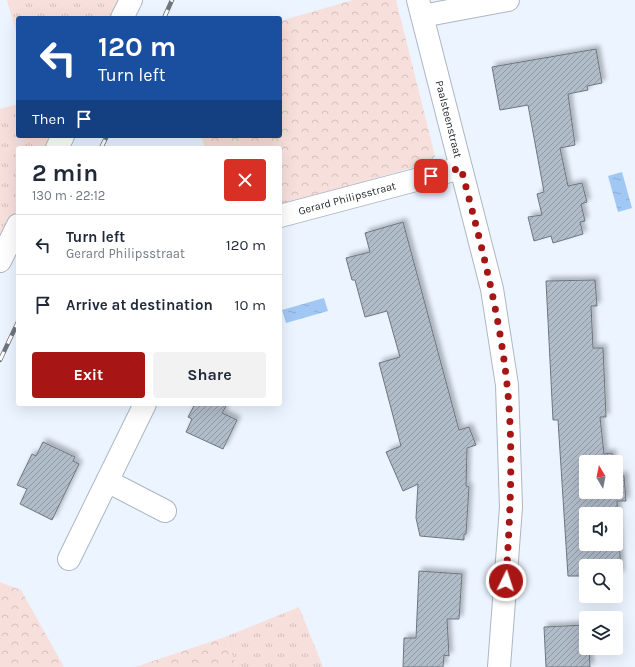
<!DOCTYPE html>
<html lang="en">
<head>
<meta charset="utf-8">
<style>
	:root { --surface:#fff; --page:#f2f2f3; --text:#1f2937; --muted:#747a83; --line:#e0e1e3; --accent:#a81515 }
	body { margin:0; font-family:Karla,sans-serif; background:var(--page); color:var(--text); height:100vh; display:flex; flex-direction:column; font-size:15px; white-space:nowrap }
	* { box-sizing:border-box; margin:0 }
	p { font-size:13px; color:var(--muted) }
	.icon { flex:none; width:22px; height:22px; fill:none; stroke:currentColor; stroke-width:2; stroke-linecap:round; stroke-linejoin:round }
	.map { position:relative; flex:1; overflow:hidden }
	.details { position:absolute; left:16px; top:146px; width:266px; height:260px; display:flex; flex-direction:column; background:var(--surface); border-radius:4px; box-shadow:0 4px 16px #0002 }
	.details>* { flex:none }
	.banner { position:absolute; left:16px; top:16px; width:266px; height:122px; border-radius:4px; box-shadow:0 4px 16px #0002; background:#1a4fa0; color:#fff; overflow:hidden }
	.needle { width:26px; rotate:350deg }
	.controls { position:absolute; left:579px; top:455px; display:grid; gap:8px }
	.controls a { display:grid; place-items:center; width:44px; height:44px; border-radius:4px; background:var(--surface); box-shadow:0 4px 16px #0002; font-size:20px }
	.pin { position:absolute; display:grid; place-items:center; width:34px; height:34px; color:#fff; margin:-17px; border-radius:8px; box-shadow:0 2px 6px #0006 }
	.me { position:absolute; width:44px; margin:-22px; rotate:4deg; stroke-linejoin:round; filter:drop-shadow(0 0 3px #0008) }
	.turn { display:flex; align-items:center; gap:14px; height:84px; padding:0 16px; font-size:18px }
	.turn .icon { width:52px; height:52px; stroke-width:2.5 }
	.turn b { display:block; font-size:28px; line-height:34px }
	.then { display:flex; align-items:center; height:38px; padding:0 16px; background:#0003; gap:8px; font-size:15px }
	.round { display:grid; place-items:center; flex:none; width:42px; height:42px; border-radius:4px; background:var(--page) }
	.head { display:flex; align-items:center; justify-content:space-between; height:68px; padding:0 16px }
	h1 { font-size:24px; font-weight:700; line-height:30px }
	.primary-button { display:flex; gap:8px; margin-top:auto; padding:8px 16px }
	.primary-button a { flex:1; height:46px; border-radius:4px; background:var(--accent); color:#fff; font-size:16px; font-weight:700; line-height:46px; text-align:center }
	.primary-button a+a { background:var(--page); color:var(--text) }
	ul { padding:0; list-style:none }
	li { display:flex; align-items:center; gap:12px; height:60px; padding:0 16px; border-top:1px solid var(--line) }
	li div { flex:1 }
	li b { display:block; font-size:15px }
	li em { font-style:normal }
	.map>svg:first-child { display:block }
	.grass { fill:url(#grass-tufts) }
	.forest { fill:url(#forest-crowns) }
	.water { fill:url(#water-ripples) }
	.building { fill:url(#building-hatch); stroke:#6d7783; fill-rule:evenodd; filter:url(#shadow) }
	.lines { fill:none; stroke-linecap:round; stroke-linejoin:round }
	.minor-casing { stroke:#acb7c4; stroke-width:24 }
	.minor { stroke:#fff; stroke-width:22 }
	.rail-casing { stroke:#70767d; stroke-width:4.5 }
	.rail { stroke:#fff; stroke-width:3; stroke-dasharray:9; stroke-linecap:butt }
	.route { stroke:#a81515; stroke-width:7; stroke-dasharray:0 12.6 }
	.labels { text-anchor:middle; stroke-width:4; stroke-linejoin:round; paint-order:stroke }
	.street-label { font-size:11px; fill:#282c31; stroke:#fff }
</style>
</head>
<body>
<div class="map">
<svg width="635" height="667" viewBox="0 0 635 667">
	<defs>
		<pattern id="grass-tufts" width="24" height="20" patternUnits="userSpaceOnUse"><rect width="24" height="20" fill="#f7dfdc"/><path d="M3 7l-1-3M5 7V3M7 7l1-3M15 17l-1-3M17 17v-4M19 17l1-3" fill="none" stroke="#d4c0bd"/></pattern>
		<pattern id="forest-crowns" width="20" height="18" patternUnits="userSpaceOnUse"><rect width="20" height="18" fill="#f7dfdc"/><path d="M2 6a3 3 0 1 1 6 0M12 15a3 3 0 1 1 6 0" fill="none" stroke="#d4c0bd"/></pattern>
		<pattern id="water-ripples" width="26" height="14" patternUnits="userSpaceOnUse"><rect width="26" height="14" fill="#a1c8f4"/><path d="M2 4q2-2 4 0t4 0M15 11q2-2 4 0t4 0" fill="none" stroke="#8bacd2"/></pattern>
		<pattern id="building-hatch" width="6" height="6" patternUnits="userSpaceOnUse"><rect width="6" height="6" fill="#b1bcc9"/><path d="M-1 1l2-2M0 6l6-6M5 7l2-2" fill="none" stroke="#9099a4"/></pattern>
		<filter id="shadow"><feDropShadow dx="3.5" dy="-3.5" stdDeviation="2" flood-color="#0004"/></filter>
	</defs>
	<rect width="100%" height="100%" fill="#ebf4ff"/>
	<path class="grass" d="M7,0H123L114,18H18V40Z
		M18,104V136H54L48,148H18V207L0,243V109Z
		M299,607L323,667H237L225,637Z"/>
	<path class="forest" d="M353,0H396L435,156L429,163L280,205V148H205L201,136H280V21Z
		M0,582L21,590L64,667H0Z
		M225,637L237,667H135Z"/>
	<path class="water" d="M622,172L632,208L618,212L608,176Z
		M324,298L328,311L286,323L282,310Z"/>
	<path class="building" d="M596,49L602,83L587,86L588,90L568,94L575,145L560,148L568,186L582,183L587,202L581,204L585,221L580,222L583,234L553,243L551,236L534,241L528,217L542,215L537,194L544,192L528,105L500,110L492,67Z
		M403,222L459,430L469,427L476,445L467,448L466,486L469,487L466,534H464V540L420,536L416,518L418,484L403,491L386,452L401,446L379,363L400,357L387,311L365,317L355,280H352L346,258L370,252L365,233Z
		M595,280L597,306H591L593,348H603L606,417H600L604,454L612,453L613,462H586V492H616V476H624L626,501H617L621,574L616,575V566H586V576H568L558,420H553L546,281ZM586,514H616V544H586Z
		M195,404H227L222,413L237,420L223,449L186,432L192,419L188,417Z
		M43,442L75,457L73,461L79,464L52,520L20,504L27,489L17,485L32,454L36,456Z
		M419,571L462,574L459,619H447L449,656L444,655L443,667H403L404,638H416Z
		M586,625V648H589L590,667H546L544,627Z"/>
	<g class="lines">
		<g class="minor-casing">
			<path id="minor" d="M418,0L492,289L507,385L511,507L499,667
				M422,16L508,0
				M122,18L131,0
				M57,148L63,136
				M280,216L461,168
				M0,261L18,225
				M107,481L165,511
				M69,559L145,404"/>
		</g>
		<use href="#minor" class="minor"/>
		<g class="rail-casing">
			<path id="rail" d="M164,18L172,0
				M101,148L107,136
				M0,360L18,322"/>
		</g>
		<use href="#rail" class="rail"/>
	</g>
	<g class="lines">
		<path class="route" d="M431,176L461,168C480,240 499,310 507,384C514,449 510,515 506,581"/>
	</g>
	<g class="labels">
		<g class="street-label">
			<text transform="translate(449 119) rotate(76)" y="4">Paalsteenstraat</text>
			<text transform="translate(347 198) rotate(-15)" y="4">Gerard Philipsstraat</text>
		</g>
	</g>
</svg>
<div class="controls">
<a><svg class="needle" viewBox="-14 -14 28 28"><path d="M0-13l5 13h-10z" fill="#e53935"/><path d="M0 13l5-13h-10z" fill="#747a83"/></svg></a>
<a><svg class="icon" aria-label="sound" viewBox="0 0 24 24"><path d="M4 9h4l5-4v14l-5-4H4zM17 9q2 3 0 6"/></svg></a>
<a><svg class="icon" aria-label="search" viewBox="0 0 24 24"><circle cx="10" cy="10" r="6"/><path d="M15 15l6 6"/></svg></a>
<a><svg class="icon" aria-label="layers" viewBox="0 0 24 24"><path d="M12 4l9 5-9 5-9-5zM3 14l9 5 9-5"/></svg></a>
</div>
<div class="pin" style="left:431px;top:176px;background:#d93025"><svg class="icon" aria-label="arrive" viewBox="0 0 24 24"><path d="M6 21V4h12l-3 4 3 4H6"/></svg></div>
<svg class="me" style="left:506px;top:581px" viewBox="-20 -20 40 40"><circle r="17" fill="#a81515" stroke="#fff" stroke-width="3"/><path d="M0-11L8 9 0 5-8 9z" fill="#fff"/></svg>
<div class="banner">
<div class="turn"><svg class="icon" aria-label="left" viewBox="0 0 24 24"><path d="M17 20v-9H6M10 6l-5 5 5 5"/></svg><div><b>120 m</b>Turn left</div></div>
<div class="then">Then<svg class="icon" aria-label="arrive" viewBox="0 0 24 24"><path d="M6 21V4h12l-3 4 3 4H6"/></svg></div>
</div>
<section class="details">
<div class="head"><div><h1>2 min</h1><p>130 m · 22:12</p></div><a class="round" style="background:#d93025;color:#fff"><svg class="icon" aria-label="close" viewBox="0 0 24 24"><path d="M6 6l12 12M18 6L6 18"/></svg></a></div>
<ul>
<li><svg class="icon" aria-label="left" viewBox="0 0 24 24"><path d="M17 20v-9H6M10 6l-5 5 5 5"/></svg><div><b>Turn left</b><p>Gerard Philipsstraat</p></div><em>120 m</em></li>
<li><svg class="icon" aria-label="arrive" viewBox="0 0 24 24"><path d="M6 21V4h12l-3 4 3 4H6"/></svg><div><b>Arrive at destination</b></div><em>10 m</em></li>
</ul>
<div class="primary-button"><a>Exit</a><a>Share</a></div>
</section>
</div>
</body>
</html>
